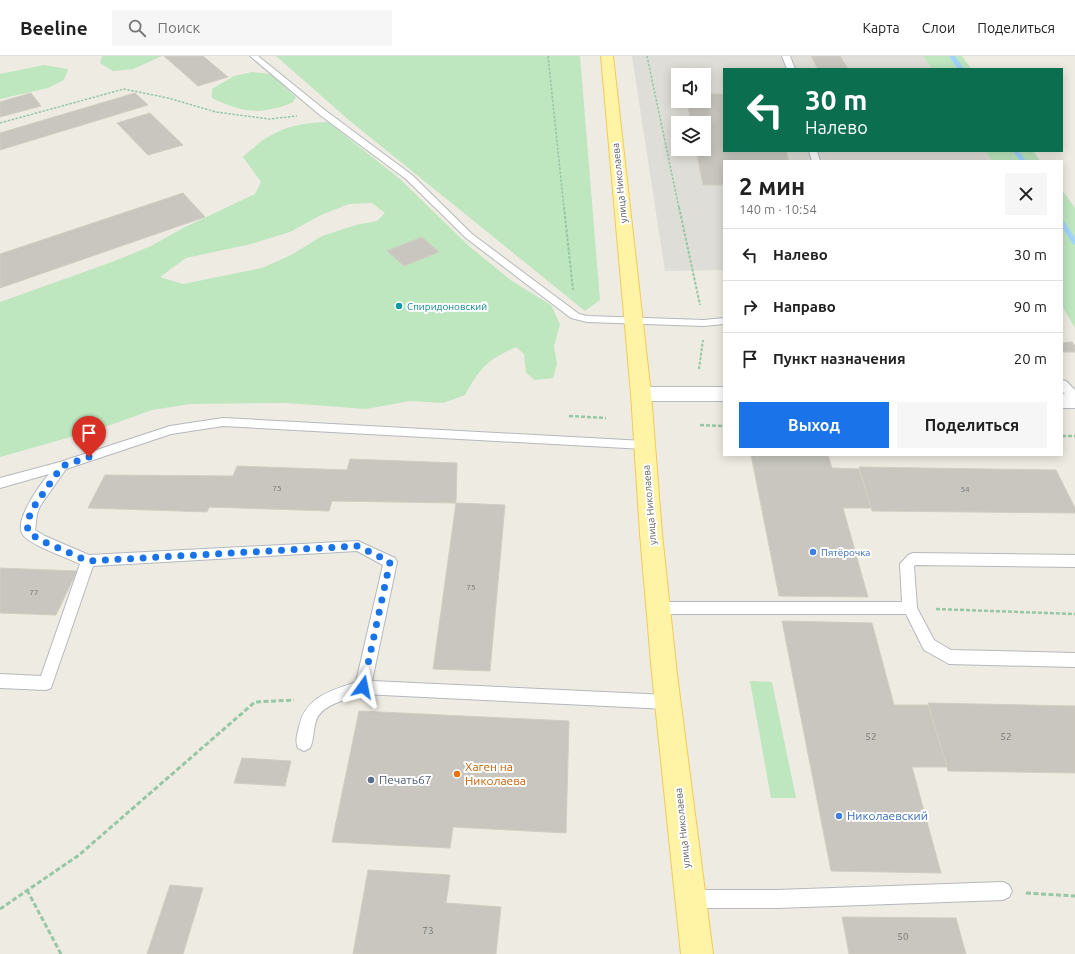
<!DOCTYPE html>
<html lang="ru">
<head>
<meta charset="utf-8">
<style>
	:root { --surface:#fff; --page:#f6f6f6; --text:#222; --muted:#767676; --line:#e0e0e0; --accent:#1a73e8 }
	body { margin:0; font-family:Ubuntu,sans-serif; background:var(--page); color:var(--text); height:100vh; display:flex; flex-direction:column; font-size:15px; white-space:nowrap }
	* { box-sizing:border-box; margin:0 }
	p { font-size:13px; color:var(--muted) }
	.icon { flex:none; width:22px; height:22px; fill:none; stroke:currentColor; stroke-width:2; stroke-linecap:round; stroke-linejoin:round }
	.map { position:relative; flex:1; overflow:hidden }
	.side { position:absolute; left:723px; top:104px; width:340px; height:296px; display:flex; flex-direction:column; background:var(--surface); border-radius:0px; box-shadow:0 2px 10px #0003 }
	.side>* { flex:none }
	.guide { position:absolute; left:723px; top:12px; width:340px; height:84px; border-radius:0px; box-shadow:0 2px 10px #0003; background:#0b6e4f; color:#fff; overflow:hidden }
	.fabs { position:absolute; left:671px; top:12px; display:grid; gap:8px }
	.fabs a { display:grid; place-items:center; width:40px; height:40px; border-radius:0px; background:var(--surface); box-shadow:0 2px 10px #0003; font-size:20px }
	.pin { position:absolute; display:grid; place-items:center; width:34px; height:34px; color:#fff; margin:-41px -17px; border-radius:50% 50% 50% 0; rotate:-45deg; box-shadow:0 0 4px #0007 }
	.pin .icon { rotate:45deg }
	.me { position:absolute; width:44px; margin:-22px; rotate:12deg; stroke-linejoin:round; filter:drop-shadow(0 0 3px #0008) }
	.turn { display:flex; align-items:center; gap:14px; height:84px; padding:0 16px; font-size:18px }
	.turn .icon { width:52px; height:52px; stroke-width:2.5 }
	.turn b { display:block; font-size:28px; line-height:34px }
	.round { display:grid; place-items:center; flex:none; width:42px; height:42px; border-radius:0px; background:var(--page) }
	.summary { display:flex; align-items:center; justify-content:space-between; height:68px; padding:0 16px }
	h1 { font-size:24px; font-weight:700; line-height:30px }
	.cta { display:flex; gap:8px; margin-top:auto; padding:8px 16px }
	.cta a { flex:1; height:46px; border-radius:0px; background:var(--accent); color:#fff; font-size:16px; font-weight:700; line-height:46px; text-align:center }
	.cta a+a { background:var(--page); color:var(--text) }
	ul { padding:0; list-style:none }
	li { display:flex; align-items:center; gap:12px; height:52px; padding:0 16px; border-top:1px solid var(--line) }
	li div { flex:1 }
	li b { display:block; font-size:15px }
	li em { font-style:normal }
	header { display:flex; align-items:center; gap:24px; box-sizing:border-box; height:56px; padding:0 20px; background:var(--surface); border-bottom:1px solid var(--line) }
	header strong { font-size:19px }
	nav { display:flex; gap:22px; margin-inline-start:auto; font-size:14px }
	.search { width:280px; height:36px; background:var(--page); display:flex; align-items:center; gap:10px; box-sizing:border-box; padding:0 14px; border-radius:0px; color:var(--muted); font-size:15px }
	.map>svg:first-child { display:block }
	.industrial { fill:#dfddd7; fill-rule:evenodd }
	.green { fill:#bee6bf; fill-rule:evenodd }
	.lines { fill:none; stroke-linecap:round; stroke-linejoin:round }
	.stream { fill:#a1d3ff; fill-rule:evenodd }
	.building { fill:#c8c6bf; stroke:#d2cdc1 }
	.lane-casing { stroke:#b5b8bd; stroke-width:2 }
	.secondary-casing { stroke:#b6b9bf; stroke-width:2 }
	.primary-casing { stroke:#f2cb57; stroke-width:2 }
	.path-far3 { stroke:#97c7a6; stroke-width:1.5; stroke-dasharray:2.5 1.5; stroke-linecap:butt }
	.path-far2 { stroke:#97c7a6; stroke-width:2; stroke-dasharray:3 1.5; stroke-linecap:butt }
	.path-far1 { stroke:#97c7a6; stroke-width:2.5; stroke-dasharray:4 2; stroke-linecap:butt }
	.path { stroke:#97c7a6; stroke-width:3; stroke-dasharray:5 2.5; stroke-linecap:butt }
	.lane { fill:#fff; fill-rule:evenodd }
	.secondary { fill:#fff; fill-rule:evenodd }
	.primary { fill:#fff3a6; fill-rule:evenodd }
	.route { stroke:#1a73e8; stroke-width:7; stroke-dasharray:0 12.6 }
	.culture-dot { fill:#0f9aa8; stroke:#fff; stroke-width:1.5 }
	.shop-dot { fill:#3f7fe0; stroke:#fff; stroke-width:1.5 }
	.food-dot { fill:#e8710a; stroke:#fff; stroke-width:1.5 }
	.service-dot { fill:#5c6f8a; stroke:#fff; stroke-width:1.5 }
	.labels { text-anchor:middle; stroke-width:4; stroke-linejoin:round; paint-order:stroke }
	.number-label { font-size:8px; fill:#76787a }
	.street-label { font-size:10px; fill:#5b5e63; stroke:#fff }
	.culture-label { font-size:10px; fill:#0d838f; stroke:#fff; text-anchor:start }
	.shop-label { font-size:10px; fill:#366cbe; stroke:#fff; text-anchor:start }
	.near-number-label { font-size:10px; fill:#76787a }
	.near-food-label { font-size:12px; fill:#c56008; stroke:#fff; text-anchor:start }
	.near-service-label { font-size:12px; fill:#4e5e75; stroke:#fff; text-anchor:start }
	.near-shop-label { font-size:12px; fill:#366cbe; stroke:#fff; text-anchor:start }
</style>
</head>
<body>
<header>
<strong>Beeline</strong>
<div class="search"><svg class="icon" aria-label="search" viewBox="0 0 24 24"><circle cx="10" cy="10" r="6"/><path d="M15 15l6 6"/></svg>Поиск</div>
<nav><a>Карта</a><a>Слои</a><a>Поделиться</a></nav>
</header>
<div class="map">
<svg width="1075" height="898" viewBox="0 0 1075 898">
	<rect width="100%" height="100%" fill="#eeebe2"/>
	<path class="industrial" d="M632,0H923L932,13H724V95H985L992,105H724V214L665,215ZM678,19H704V45H678ZM678,67H704V93H678Z"/>
	<path class="green" d="M102,0H162L133,13L113,15L100,7Z
		M276,0H580L600,244L585,255L350,65Z
		M923,0H962L971,13H932Z
		M44,9L68,13L64,24L48,32L0,43V18Z
		M252,16L270,18L296,41L292,47C259,59 244,57 212,42V33L234,20Z
		M328,66L400,123L470,191L512,225L551,249L560,268L554,290L557,308L553,322L535,324L526,317L524,298L516,291C487,304 480,312 465,339L443,347L410,345L366,353L287,347L190,348L152,354L102,372L0,401V246L112,206L151,190L183,172L255,138L261,126L243,101C270,75 291,67 328,66ZM372,147L385,157L377,165L356,169L322,180L291,199L262,212L183,228L160,221L186,202L251,188L290,176L321,159L349,148Z
		M985,95H1033L1040,105H992Z
		M1062,134L1075,152V272L1062,250Z
		M750,625L772,626L796,742H771Z"/>
	<g class="lines">
		<path class="stream" d="M949,0H955L964,13H958Z
			M1013,95H1019L1026,105H1020Z
			M1062,164L1064,165L1075,182V189L1073,188L1062,171Z"/>
	</g>
	<path class="building" d="M164,0H203L228,21L198,30Z
		M811,0H840L848,13H818Z
		M31,37L41,50L0,61V46Z
		M135,37L148,49L0,94V77Z
		M704,38H724V95H786L789,105H724V129H703L696,93H704V67H691L687,45H704Z
		M150,57L183,89L148,99L117,67Z
		M183,137L205,161L0,232V198Z
		M422,181L439,196L404,210L387,195Z
		M1072,286L1075,290V296H1062V287Z
		M751,399H828L832,412L859,413L871,452H843L868,541L779,540Z
		M350,403L457,407L456,447L332,445L329,455L209,451L207,456L88,452L105,419L233,420L237,410L347,414Z
		M859,411L1056,414L1075,452V457L872,455Z
		M456,447L505,449L490,615L433,613Z
		M0,512L77,515L56,559L0,557Z
		M782,565L872,567L894,649H928L947,711H912L941,817L831,815Z
		M928,647L1075,650V717L948,715Z
		M359,655L569,665L566,777L453,771L450,792L332,786Z
		M242,702L291,705L285,730L234,727Z
		M368,814L450,819L446,847L501,851L496,898H353Z
		M170,829L203,832L183,898H147Z
		M842,861L956,862L966,898H849Z"/>
	<g class="lines">
		<g class="lane-casing">
			<path id="lane" d="M250,0H258L326,55L412,119L472,178L579,258L587,260L704,264L724,262V268L704,270L587,266L571,262L466,182L406,123L320,59Z
				M782,0H790L795,13H787Z
				M809,95H817L820,105H812Z
				M1062,324L1066,325L1075,334V345L1071,344L1062,335Z
				M223,362L644,385L648,386L650,389L648,392L644,393L223,370L171,378L66,413L40,450L37,458L35,474L45,480L89,499L358,485L395,502L397,506L372,625L668,639L673,641L676,646L673,651L668,653L363,638C349,643 321,648 316,665C313,674 314,684 310,692L304,695L298,692C295,685 297,679 299,671C305,641 330,635 356,626L383,509L357,495L93,510L51,632L46,634L0,632V618L41,620L80,508C68,502 30,489 23,479C13,465 40,429 49,418L0,432V422L60,406L170,370Z
				M913,497L1075,499V511L916,509L914,510L917,552L934,584L951,594L1075,597V611L949,608L924,594L906,558H659L654,556L652,552L654,548L659,546H902L900,508L908,499Z
				M1003,826L1009,829L1012,835L1009,841L1003,844L777,852H690L684,849L681,843L684,837L690,834H777Z"/>
		</g>
		<g class="secondary-casing">
			<path id="secondary" d="M641,331H724V345H641L634,343L631,338L634,333Z
				M1062,338H1075V352H1062Z"/>
		</g>
		<g class="primary-casing">
			<path id="primary" d="M601,0H613L651,338L662,478L677,618L713,898H681L652,618L640,478L631,338Z"/>
		</g>
		<path class="path-far3" d="M548,0L564,152
			M647,0L679,152
			M0,67L124,33L168,42L216,56L269,63L297,60"/>
		<path class="path-far2" d="M564,151L573,234
			M679,151L700,249
			M699,313L703,284"/>
		<path class="path-far1" d="M569,360L606,362
			M700,369L724,370
			M1062,380H1075
			M936,553L1075,558"/>
		<path class="path" d="M27,834L61,898
			M1026,837L1075,840
			M0,853L79,799L255,646L294,644"/>
		<use href="#lane" class="lane"/>
		<use href="#secondary" class="secondary"/>
		<use href="#primary" class="primary"/>
	</g>
	<g class="lines">
		<path class="route" d="M89,401L62,410L33,452L27,466L28,476L40,484L88,505L358,490L390,506L363,631"/>
	</g>
	<circle class="culture-dot" cx="399" cy="250" r="4"/>
	<g class="shop-dot">
		<circle cx="813" cy="496" r="4"/>
		<circle cx="839" cy="760" r="4"/>
	</g>
	<circle class="food-dot" cx="457" cy="718" r="4"/>
	<circle class="service-dot" cx="371" cy="724" r="4"/>
	<g class="labels">
		<g class="number-label">
			<text x="277" y="435">75</text>
			<text x="965" y="436">54</text>
			<text x="471" y="534">75</text>
			<text x="34" y="539">77</text>
		</g>
		<g class="street-label">
			<text transform="translate(619 127) rotate(-96)" y="4">улица Николаева</text>
			<text transform="translate(649 449) rotate(-95)" y="4">улица Николаева</text>
			<text transform="translate(682 772) rotate(-96)" y="4">улица Николаева</text>
		</g>
		<g class="culture-label">
			<text x="407" y="254">Спиридоновский</text>
		</g>
		<g class="shop-label">
			<text x="821" y="500">Пятёрочка</text>
		</g>
		<g class="near-number-label">
			<text x="871" y="684">52</text>
			<text x="1006" y="684">52</text>
			<text x="428" y="878">73</text>
			<text x="903" y="884">50</text>
		</g>
		<g class="near-food-label">
			<text x="465" y="715">Хаген на<tspan x="465" dy="14">Николаева</tspan></text>
		</g>
		<g class="near-service-label">
			<text x="379" y="728">Печать67</text>
		</g>
		<g class="near-shop-label">
			<text x="847" y="764">Николаевский</text>
		</g>
	</g>
</svg>
<div class="fabs">
<a><svg class="icon" aria-label="sound" viewBox="0 0 24 24"><path d="M4 9h4l5-4v14l-5-4H4zM17 9q2 3 0 6"/></svg></a>
<a><svg class="icon" aria-label="layers" viewBox="0 0 24 24"><path d="M12 4l9 5-9 5-9-5zM3 14l9 5 9-5"/></svg></a>
</div>
<div class="pin" style="left:89px;top:401px;background:#d93025"><svg class="icon" aria-label="arrive" viewBox="0 0 24 24"><path d="M6 21V4h12l-3 4 3 4H6"/></svg></div>
<svg class="me" style="left:363px;top:631px" viewBox="-20 -20 40 40"><path d="M0-17L14 15 0 8-14 15z" fill="#1a73e8" stroke="#fff" stroke-width="4"/></svg>
<div class="guide">
<div class="turn"><svg class="icon" aria-label="left" viewBox="0 0 24 24"><path d="M17 20v-9H6M10 6l-5 5 5 5"/></svg><div><b>30 m</b>Налево</div></div>
</div>
<section class="side">
<div class="summary"><div><h1>2 мин</h1><p>140 m · 10:54</p></div><a class="round"><svg class="icon" aria-label="close" viewBox="0 0 24 24"><path d="M6 6l12 12M18 6L6 18"/></svg></a></div>
<ul>
<li><svg class="icon" aria-label="left" viewBox="0 0 24 24"><path d="M17 20v-9H6M10 6l-5 5 5 5"/></svg><div><b>Налево</b></div><em>30 m</em></li>
<li><svg class="icon" aria-label="right" viewBox="0 0 24 24"><path d="M7 20v-9h11M14 6l5 5-5 5"/></svg><div><b>Направо</b></div><em>90 m</em></li>
<li><svg class="icon" aria-label="arrive" viewBox="0 0 24 24"><path d="M6 21V4h12l-3 4 3 4H6"/></svg><div><b>Пункт назначения</b></div><em>20 m</em></li>
</ul>
<div class="cta"><a>Выход</a><a>Поделиться</a></div>
</section>
</div>
</body>
</html>
